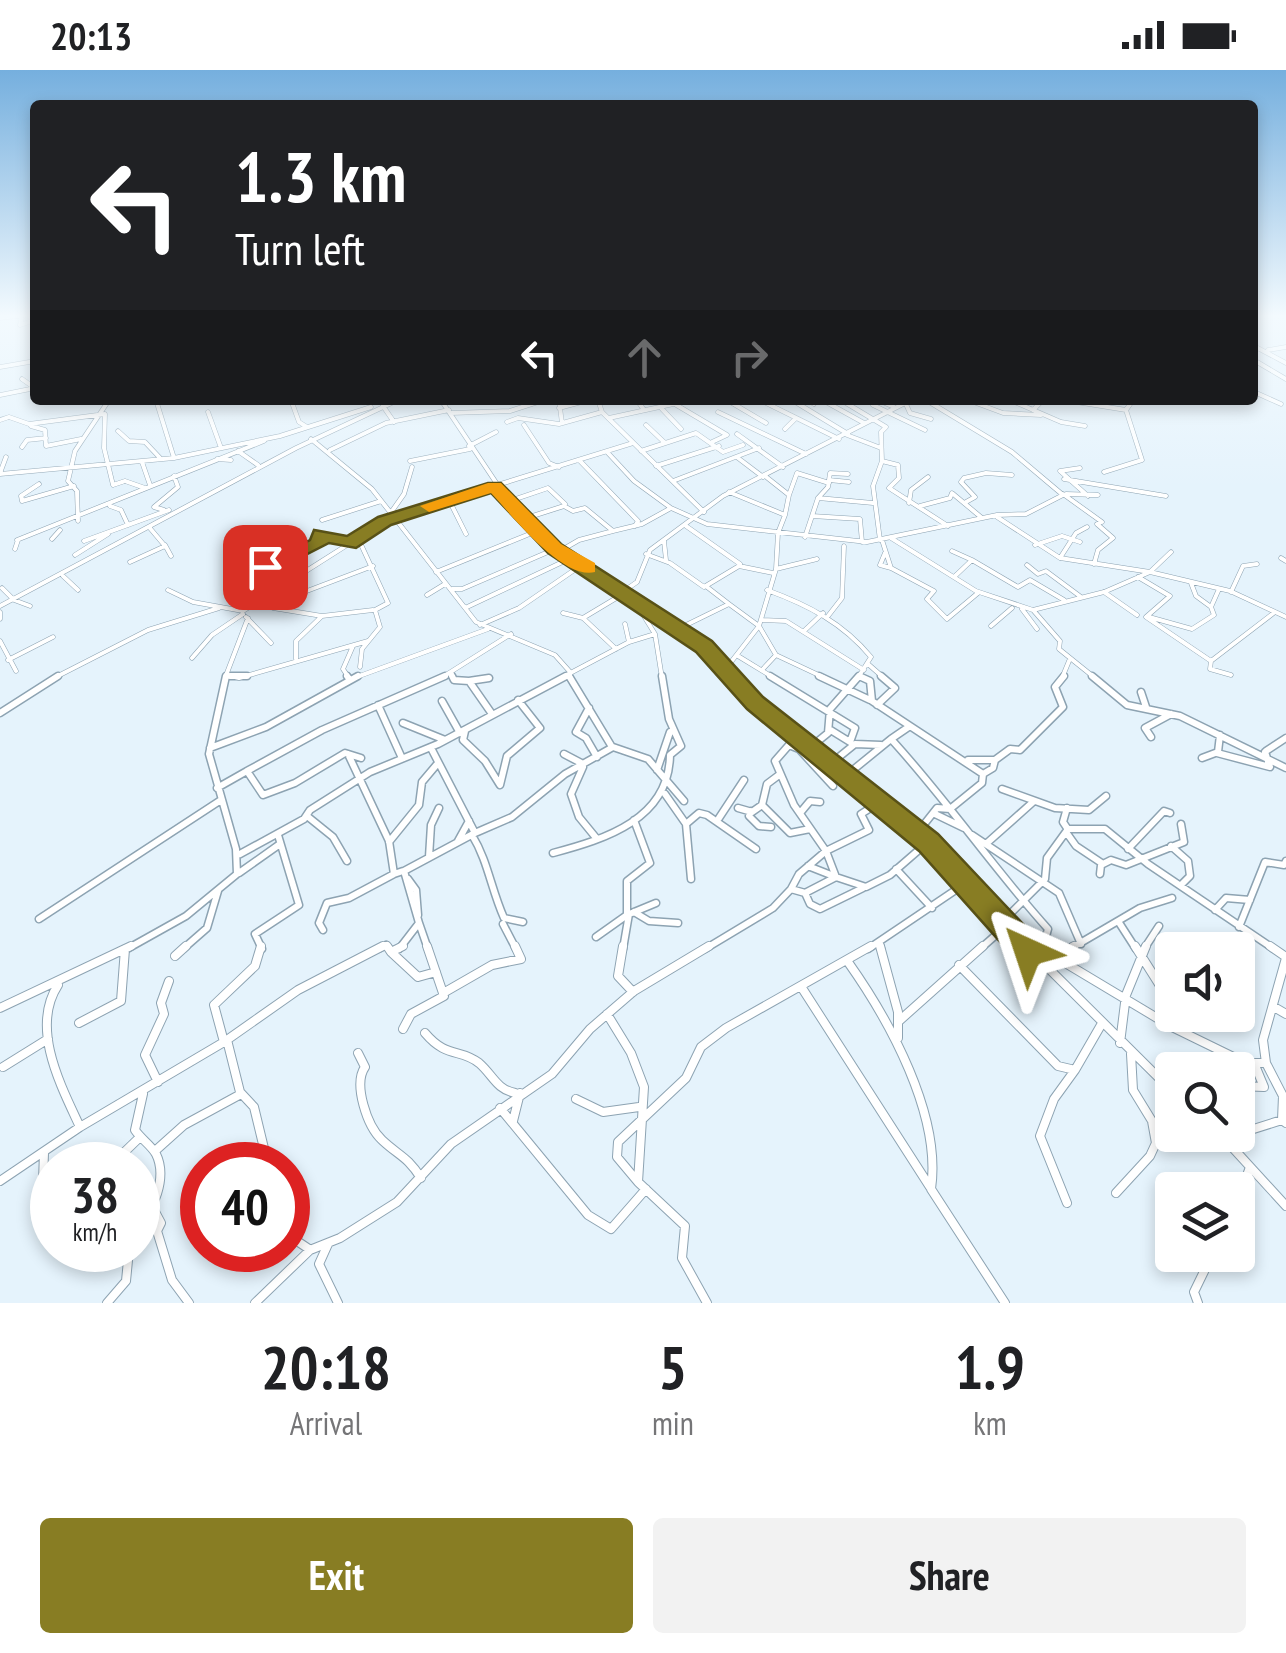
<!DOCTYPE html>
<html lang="en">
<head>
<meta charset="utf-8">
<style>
	:root { --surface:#fff; --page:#f2f2f2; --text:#202124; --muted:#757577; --accent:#887d23 }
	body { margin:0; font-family:"PT Sans Narrow",sans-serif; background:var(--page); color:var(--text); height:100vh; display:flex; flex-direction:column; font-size:38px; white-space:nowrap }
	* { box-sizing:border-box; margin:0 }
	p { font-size:32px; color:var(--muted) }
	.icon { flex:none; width:55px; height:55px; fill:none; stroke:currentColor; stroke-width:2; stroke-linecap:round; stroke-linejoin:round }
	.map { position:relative; height:1233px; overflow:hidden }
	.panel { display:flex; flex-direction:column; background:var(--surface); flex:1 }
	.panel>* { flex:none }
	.hud { position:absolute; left:30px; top:30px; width:1228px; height:305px; border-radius:10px; box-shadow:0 5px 15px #0003; background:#202124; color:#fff; overflow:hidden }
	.controls { position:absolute; left:1155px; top:862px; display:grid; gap:20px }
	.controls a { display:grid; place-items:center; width:100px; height:100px; border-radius:10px; background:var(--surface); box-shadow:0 5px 15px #0003; font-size:50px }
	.speed { position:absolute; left:30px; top:1072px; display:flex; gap:20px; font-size:50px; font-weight:700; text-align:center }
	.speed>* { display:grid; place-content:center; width:130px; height:130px; border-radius:50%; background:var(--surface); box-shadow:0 5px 15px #0003; line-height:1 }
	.speed small { font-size:25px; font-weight:400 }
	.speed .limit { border:15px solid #d22; background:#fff; color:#111 }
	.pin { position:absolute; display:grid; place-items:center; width:85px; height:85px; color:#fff; margin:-42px; border-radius:20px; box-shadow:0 5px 15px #0006 }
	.me { position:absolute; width:110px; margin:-55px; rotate:318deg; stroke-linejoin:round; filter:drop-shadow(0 0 8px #0008) }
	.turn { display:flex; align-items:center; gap:35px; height:210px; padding:0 40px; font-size:45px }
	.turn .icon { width:130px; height:130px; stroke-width:2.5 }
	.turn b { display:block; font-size:70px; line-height:85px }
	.lanes { display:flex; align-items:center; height:95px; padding:0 40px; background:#0003; justify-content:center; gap:50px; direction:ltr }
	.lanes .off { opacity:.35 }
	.eta { display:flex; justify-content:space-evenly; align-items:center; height:170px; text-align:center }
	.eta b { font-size:60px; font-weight:800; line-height:70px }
	.button { display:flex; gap:20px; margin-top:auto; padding:20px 40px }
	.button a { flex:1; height:115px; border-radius:10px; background:var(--accent); color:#fff; font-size:40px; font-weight:800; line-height:115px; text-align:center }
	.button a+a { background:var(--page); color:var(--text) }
	.status { display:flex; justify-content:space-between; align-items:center; height:70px; padding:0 50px; background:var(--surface); direction:ltr }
	.status svg { height:28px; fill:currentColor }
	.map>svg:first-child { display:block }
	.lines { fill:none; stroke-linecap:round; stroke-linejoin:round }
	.minor-far2-casing { stroke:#8da3b2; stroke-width:5 }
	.minor-far1-casing { stroke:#8da3b2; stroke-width:9 }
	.minor-casing { stroke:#8da3b2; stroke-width:10 }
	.minor-far2 { stroke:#fff; stroke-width:4 }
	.minor-far1 { stroke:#fff; stroke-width:6 }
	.minor { stroke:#fff; stroke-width:8 }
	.route { fill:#887d23; stroke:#585117; stroke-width:2.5 }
	.slow { fill:#f59e0b }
</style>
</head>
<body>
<div class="status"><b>20:13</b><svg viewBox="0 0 49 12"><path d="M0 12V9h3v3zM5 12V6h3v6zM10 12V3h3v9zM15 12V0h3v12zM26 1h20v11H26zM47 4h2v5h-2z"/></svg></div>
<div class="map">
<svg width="1286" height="1233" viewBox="0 0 1286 1233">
	<rect width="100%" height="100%" fill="#e5f3fc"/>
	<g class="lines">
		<g class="minor-far2-casing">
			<path id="minor-far2" d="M22,246L20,255L35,250
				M0,248L34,244
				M1252,275L1286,293
				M1268,280L1286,277
				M1252,289L1286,309
				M0,297L35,291
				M22,309L32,316
				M1252,321L1281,334
				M0,325L35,318
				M156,330L174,388
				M291,330L299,352L307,357
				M441,330L517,444L555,478L696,570L732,608
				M559,330L562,353
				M598,330L602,342L704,442
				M637,330L644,340
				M668,330L727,365L712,372
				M727,330L766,353
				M760,330L839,369
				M792,330L848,364
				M808,330L814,334
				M878,330L894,337
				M968,330L1003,343L1041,345
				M1010,330L1061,352L1085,356
				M1064,330L1126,340
				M826,332L864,353
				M905,332L910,343L931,349
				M846,333L886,357L881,362L882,391L873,416L880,470
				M873,335L925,360
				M383,336L394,352
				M559,338L589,330
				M662,339L681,359
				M1033,340L1043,330
				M208,342L221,378
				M718,342L806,384
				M451,343L510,341L544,330
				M609,348L687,331
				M0,350L9,347L29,354L105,344L104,378L113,415L125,411L145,418
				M507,352L518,348L559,354L602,342
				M524,355L549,393L559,397
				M646,355L665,373
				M31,356L45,360L46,376L81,369
				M785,359L795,349
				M118,361L129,371L145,372L161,389
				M737,364L783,397
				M847,365L881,378
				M311,369L372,419L476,552L555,585L571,603
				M469,376L496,362
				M22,377L27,370L46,368
				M330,380L386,353L449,340
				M238,381L258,395
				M641,381L696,363L723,382L743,375
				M608,383L634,411L671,438
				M738,388L763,407
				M217,389L231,390
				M410,391L470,379
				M580,391L638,451L635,456
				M882,391L898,395L899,408L889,418L948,456
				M142,392L150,415
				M656,396L719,376
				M1080,398L1060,401L1088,426
				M1104,402L1142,390L1126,340L1133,330H1151
				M0,403L6,387
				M0,404L174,388L280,366L371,337
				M765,406L789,425L785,445
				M1064,409L1166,426
				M829,410L849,412
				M673,411L759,378
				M494,416L633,373
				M729,422L785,445L778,463L776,499
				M1063,424L1102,452L1097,454L1113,468L1098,480L1094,494
				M1066,424L1098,425
				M789,425L797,403L829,413
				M818,428L828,417L830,403L848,404
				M449,430L466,464
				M22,431L74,416
				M22,431L21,426L39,414
				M507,432L548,418L565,434
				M966,432L975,427L961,412L964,408L986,403L1012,405
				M909,433L911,420L928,407
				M110,436L121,440L128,455
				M920,436L950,428L952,423L982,448
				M164,440L154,437L178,417L174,406
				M812,446L860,449L862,472
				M997,447L1060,488L1150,502L1171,482
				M523,449L564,436L573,441L585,438L613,461L642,454L671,438L707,454L867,472L997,445L1026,444L1063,425L1012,382L926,330
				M322,450L381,431
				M78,451L77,421L68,411L75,381L109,330
				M385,451L404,424L412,397
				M686,456L740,494
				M805,467L818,428L873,433
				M358,468L388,533L375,540L380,557L362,579L360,597
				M891,468L976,521L1033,540L1104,522L1150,502L1230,521L1286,547
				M52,469L60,460
				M17,470L264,371
				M882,470L891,498L934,521L927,529L947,549L978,523
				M84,471L169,440
				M664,471L666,490
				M165,475L171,486
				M1035,475L1062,466L1080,472
				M15,479L18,470
				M560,481L579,470L613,461
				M952,481L972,490L954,507
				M885,483L880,495L891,498
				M646,484L670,493L704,517L739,496L773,503
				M75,485L108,464
				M1060,488L1076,463L1087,457
				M1281,488L1286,491
				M972,490L1018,517L1030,510L1064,530
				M130,492L165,476L149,457
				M1027,495L1038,504L1046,501L1081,527
				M436,502L537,461
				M254,505L274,522
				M63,506L78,520
				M1138,507L1170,526L1146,547L1211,591
				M238,512L319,473L321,465L350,473
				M1191,513L1196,526L1211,537
				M707,517L729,534
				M2,518L14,530L30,536
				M452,519H462L555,479
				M168,520L193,532L243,541L385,451L495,417
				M767,520C808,535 843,553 871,587L859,606L864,608
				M1104,522L1137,545
				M1231,522L1243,496L1257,494
				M621,523L637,512L650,480L723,426L911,330
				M299,524L373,496
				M427,525L445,514
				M0,536L296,378L398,330
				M273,538L322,546L296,571V589
				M465,538L571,488
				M1022,539L1037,559
				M1033,540L1060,571L1059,579L1095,608
				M0,542V549
				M563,543L583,548
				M322,546L373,540
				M828,546L842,528L844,476
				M246,547L271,573
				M1149,547L1192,559L1214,545L1211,537L1219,519
				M761,550L786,551L864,600
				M625,554L629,572
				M480,555L519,538L583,494
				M991,556L1012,538
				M680,558L729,534L759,556L776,585
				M804,561L823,543
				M655,564L662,608
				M0,571L16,601
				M616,579L583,548L623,524
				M738,586L774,608
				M192,588L212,565L243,544
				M8,590L53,567
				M868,594L884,608
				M762,600L776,585L825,608
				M724,601L759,556L776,499L817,489
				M451,602L453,608
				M227,605L239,608L368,571
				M569,605L571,608
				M1231,605L1210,599L1211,591L1275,542
				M54,608L148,560L219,538
				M225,608L248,548
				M349,608L343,599L353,576
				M354,608L488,559
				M441,608L511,564
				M561,608L629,572L655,564L637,535
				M1062,608L1069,591"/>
		</g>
		<g class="minor-far1-casing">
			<path id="minor-far1" d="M230,606H247
				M347,606L350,610
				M452,606L454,610L469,611
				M569,606L612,677
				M730,606L755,633L928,772L1028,879
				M770,606L855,658L850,672
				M819,606L870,630
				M859,606L870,611L872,631L910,656L891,669C947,730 993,798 1048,859L1043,877
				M1092,606L1127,635L1180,646L1286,698
				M489,608L469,611L492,644
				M1141,622L1146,637
				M442,631L460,663
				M378,635L401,686
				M877,635L895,618L881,606
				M589,638L576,662L586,668L597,687
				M0,643L58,606
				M403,653L445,670
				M910,656L983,704
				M829,659L850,672
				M465,661L463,670L485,691L500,715L507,686L540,658L518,630
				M1151,667L1145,658L1171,644
				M807,673L799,679L789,675L775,691L794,735L826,781L869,760L861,744L880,732
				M812,676L828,663L830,639L859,606
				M210,678L266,657L358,606
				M799,679L833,716
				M1266,681L1286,668
				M1217,683L1270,697L1265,682
				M348,684L389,771L394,804L403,801
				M564,684L583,694
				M1202,688L1218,682L1220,665
				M968,690H995
				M834,691L855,674L881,675
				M583,697L571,724L579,747L597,769
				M657,700L670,662
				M247,701L322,660L445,606
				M848,704L891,669
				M217,718L247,701L263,725L295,713L345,683L361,688
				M1002,719L1055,738L1089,740L1106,726
				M665,724L686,754L699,743L707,745L756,779
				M762,735L790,763L810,759
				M738,738L752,742L762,735L767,714L779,705
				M1067,738L1063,752L1067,758
				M751,741L749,746L759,756L771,757
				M800,743L810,731L820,732
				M935,744L964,758
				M307,746L333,767L347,791
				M719,748L744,710
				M634,750L650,793L627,811V845L656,833
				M686,754L691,809
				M918,762L937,738L950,739L982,713L983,704L993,698L995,690L1010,679L1020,680L1063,637L1055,617L1064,606
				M1066,762L1076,776L1103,794
				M475,763L512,747L565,704L613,677L648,689L684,731
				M472,765C488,791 491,819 504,848L523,852
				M972,765L1059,823L1081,874
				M458,771L469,751
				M389,772L419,735L422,712L438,693
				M987,773L1033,732
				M1171,776L1188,791L1190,806L1181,815
				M1128,779L1164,741L1170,743
				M553,783C606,769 669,749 670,685L681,676L669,649L662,606
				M240,784L304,749L310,740L370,702L438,674L566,606
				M429,787L431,755L439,738
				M808,796L836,807
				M896,799L932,838
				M239,803L280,774
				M1100,804L1101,795L1111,790L1126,795L1184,772L1181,754
				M408,809L416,820L418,845
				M791,819L799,804L826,781L836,807
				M805,823L810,834L820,839L863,818
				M1215,840L1226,828L1250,830
				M634,842L649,851L678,853
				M39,849L221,730
				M1118,851L1136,879
				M1002,852L1045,809L1047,788L1068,759H1105L1148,794L1274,879
				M419,853L428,879
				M503,854L516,879
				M1239,857L1265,792L1284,795L1286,791
				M323,860L319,853L327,833L349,828L394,804
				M596,867L627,845
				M879,872L881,879
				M127,879L186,846L237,804L236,779L209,684L226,606
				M183,879L207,858L218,821
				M262,879L255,864L299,835L278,765
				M378,879L386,875L389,879
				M399,879L419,853L404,801L475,763L431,678
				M623,879L629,844
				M705,879L773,838L791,819L805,823L836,807L866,817L890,805L928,772
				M868,879L966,813
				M980,879L1005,857L1042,879
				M1070,879L1140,838L1172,828
				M1144,879L1159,856"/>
		</g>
		<g class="minor-casing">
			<path id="minor" d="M387,876L391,882L403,876
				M623,876L618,906L633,922
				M880,876L898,942V968
				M1026,876L1172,1021
				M1037,876L1172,957L1256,998
				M1135,876L1159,914
				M1270,876L1286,887
				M391,882L418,907L436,902
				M175,886L186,876
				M848,892C889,950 942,1045 931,1119L1005,1233
				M959,895L1058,996L1075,1000L1101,955
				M1042,895L1074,876
				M58,915C30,958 61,1016 80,1057
				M802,918L930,1117
				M445,922L492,895L521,889L515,876
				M1274,937L1286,944
				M0,938L131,876
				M607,944L631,983L644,1017L638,1112L685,1156L682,1188L707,1233
				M899,951L983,876
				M79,953L121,931L125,879
				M403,959L411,944L444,926L427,876
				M425,963C447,989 460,978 479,993C493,1005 496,1019 515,1023
				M227,970L240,1022L254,1037L268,1095
				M224,972L214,935L255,896L261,876
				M1120,973L1126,925L1146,876
				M358,983L365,997C353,1014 367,1056 382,1070C399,1086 407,1086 421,1108
				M1266,993L1283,1026L1282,1050
				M3,997L48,969
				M1160,1008L1172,1010
				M158,1012L145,985L164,944L161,933L169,911
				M1238,1016L1264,1017L1254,993H1266L1263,970L1286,888
				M576,1029L603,1042L639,1037
				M500,1038L588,1145L611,1159L646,1119
				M513,1051L520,1023
				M1221,1065L1286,1136
				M1225,1068L1282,1050L1286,1053
				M155,1081L184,1055L241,1024
				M44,1083L42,1138L52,1150
				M111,1095L139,1068
				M0,1111L80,1057L224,972L298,920L383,876
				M638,1112L617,1087L618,1072L686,1008L701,977L726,958L871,876
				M1116,1123L1150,1086L1156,1073L1152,1051L1133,1020L1131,984
				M1238,1130L1250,1097
				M1067,1133L1040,1066L1054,1029L1075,1000
				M153,1138L161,1153L157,1161L172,1210L189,1233
				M138,1159C153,1140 168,1108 156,1084C151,1075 141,1069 135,1060L143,1024
				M288,1165L309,1179
				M328,1174L319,1194L338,1233
				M107,1233L126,1211L129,1180
				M255,1233L310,1180L340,1168L397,1132L451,1074L552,1004L590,959L634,921L709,876
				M1198,1233L1194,1222L1212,1185"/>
		</g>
		<use href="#minor-far2" class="minor-far2"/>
		<use href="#minor-far1" class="minor-far1"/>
		<use href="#minor" class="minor"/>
	</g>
	<linearGradient id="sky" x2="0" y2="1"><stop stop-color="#75afde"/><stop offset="0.59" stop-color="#f3fafe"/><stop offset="1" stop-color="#f3fafe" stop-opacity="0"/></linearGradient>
	<rect width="1286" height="417" fill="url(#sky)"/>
	<path class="route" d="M488,413H501L561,474L712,571L763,627L938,764L1039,871L1043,882L1039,892L1028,897L1018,892L919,781L747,639L696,582L548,483L491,423L391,455L356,478L329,473L272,502L265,504L255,497L310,470L314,460L347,466L378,447Z"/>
	<path class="slow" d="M488,413H501L561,474L595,493V502C562,510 512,445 491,423L429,442L420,436Z"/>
</svg>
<div class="controls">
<a><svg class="icon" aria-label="sound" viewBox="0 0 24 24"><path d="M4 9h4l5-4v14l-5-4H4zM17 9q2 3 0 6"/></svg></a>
<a><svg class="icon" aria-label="search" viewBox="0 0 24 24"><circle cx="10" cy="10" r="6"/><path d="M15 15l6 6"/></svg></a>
<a><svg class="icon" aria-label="layers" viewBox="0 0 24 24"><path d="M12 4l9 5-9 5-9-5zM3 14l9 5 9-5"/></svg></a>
</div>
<div class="speed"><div>38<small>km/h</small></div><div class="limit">40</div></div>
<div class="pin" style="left:265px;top:497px;background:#d93025"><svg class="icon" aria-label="arrive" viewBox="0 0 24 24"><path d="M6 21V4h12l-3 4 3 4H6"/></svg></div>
<svg class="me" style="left:1028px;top:882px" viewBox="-20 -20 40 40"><path d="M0-17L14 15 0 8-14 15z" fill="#887d23" stroke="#fff" stroke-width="4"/></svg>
<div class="hud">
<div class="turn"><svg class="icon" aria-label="left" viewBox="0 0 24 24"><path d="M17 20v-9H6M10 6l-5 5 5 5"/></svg><div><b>1.3 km</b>Turn left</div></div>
<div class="lanes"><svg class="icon" aria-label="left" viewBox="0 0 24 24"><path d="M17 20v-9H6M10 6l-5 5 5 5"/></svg><svg class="icon off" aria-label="ahead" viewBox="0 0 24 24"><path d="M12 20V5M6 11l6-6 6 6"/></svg><svg class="icon off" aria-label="right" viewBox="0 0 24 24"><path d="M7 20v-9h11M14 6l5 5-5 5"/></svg></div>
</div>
</div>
<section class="panel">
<div class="eta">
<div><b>20:18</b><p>Arrival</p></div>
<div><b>5</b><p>min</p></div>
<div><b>1.9</b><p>km</p></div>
</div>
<div class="button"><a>Exit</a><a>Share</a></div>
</section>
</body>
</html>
